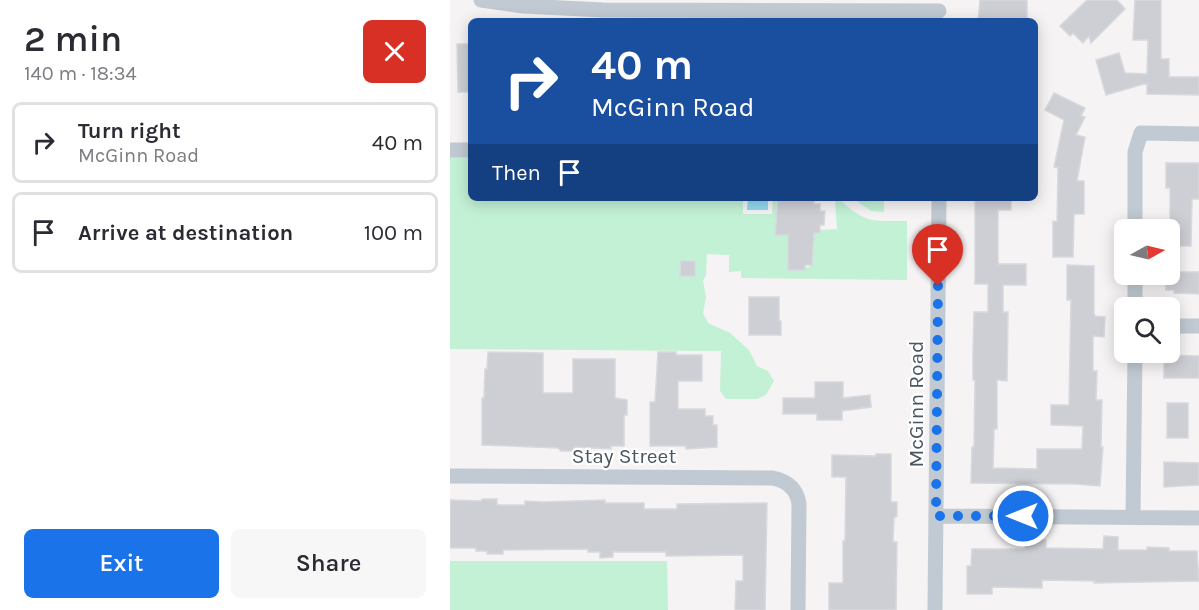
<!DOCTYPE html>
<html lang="en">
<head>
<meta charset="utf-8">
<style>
	:root { --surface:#fff; --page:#f7f7f7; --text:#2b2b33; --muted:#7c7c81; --line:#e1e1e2; --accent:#1a73e8 }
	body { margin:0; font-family:Karla,sans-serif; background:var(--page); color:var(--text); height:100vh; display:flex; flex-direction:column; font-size:22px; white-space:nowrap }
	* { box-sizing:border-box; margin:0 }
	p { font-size:20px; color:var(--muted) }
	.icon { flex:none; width:33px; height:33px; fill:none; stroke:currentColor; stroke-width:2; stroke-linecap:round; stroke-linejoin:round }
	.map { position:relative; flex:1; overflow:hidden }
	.side { display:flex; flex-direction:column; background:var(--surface); width:450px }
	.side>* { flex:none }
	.guide { position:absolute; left:18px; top:18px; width:570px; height:183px; border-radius:9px; box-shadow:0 3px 15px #0003; background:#1a4fa0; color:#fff; overflow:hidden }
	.needle { width:39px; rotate:82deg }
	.controls { position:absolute; left:664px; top:219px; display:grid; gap:12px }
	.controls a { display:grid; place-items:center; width:66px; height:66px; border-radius:9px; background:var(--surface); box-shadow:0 3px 15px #0003; font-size:30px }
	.pin { position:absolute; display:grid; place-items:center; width:51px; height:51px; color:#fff; margin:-62px -26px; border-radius:50% 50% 50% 0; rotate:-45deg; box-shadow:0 0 6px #0007 }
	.pin .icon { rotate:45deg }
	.me { position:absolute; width:66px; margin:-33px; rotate:270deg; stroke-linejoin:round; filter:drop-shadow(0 0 4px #0008) }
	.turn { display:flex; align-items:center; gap:21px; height:126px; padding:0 24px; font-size:27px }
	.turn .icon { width:78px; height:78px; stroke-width:2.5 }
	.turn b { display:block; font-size:42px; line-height:51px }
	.then { display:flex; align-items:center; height:57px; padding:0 24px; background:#0003; gap:12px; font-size:22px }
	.round { display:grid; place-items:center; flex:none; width:63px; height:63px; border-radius:9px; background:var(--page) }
	.head { display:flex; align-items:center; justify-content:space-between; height:102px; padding:0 24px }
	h1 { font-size:36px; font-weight:600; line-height:45px }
	.button { display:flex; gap:12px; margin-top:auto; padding:12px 24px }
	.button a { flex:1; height:69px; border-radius:9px; background:var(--accent); color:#fff; font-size:24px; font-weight:600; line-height:69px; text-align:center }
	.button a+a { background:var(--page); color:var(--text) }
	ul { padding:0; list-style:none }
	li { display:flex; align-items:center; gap:18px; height:81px; margin:0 12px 9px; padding:0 12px; border:3px solid var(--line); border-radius:9px }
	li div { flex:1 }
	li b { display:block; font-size:22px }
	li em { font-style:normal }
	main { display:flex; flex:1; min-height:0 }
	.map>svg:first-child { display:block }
	.green { fill:#c3f1d5 }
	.water { fill:#90daee }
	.building { fill:#cdcfd5; stroke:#d7d9de; stroke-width:1.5 }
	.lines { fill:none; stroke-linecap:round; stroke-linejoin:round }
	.minor { stroke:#c1cad2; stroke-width:15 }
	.route { stroke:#1a73e8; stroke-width:10; stroke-dasharray:0 18 }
	.labels { text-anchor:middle; stroke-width:4.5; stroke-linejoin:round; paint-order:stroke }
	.street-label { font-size:21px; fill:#4a5661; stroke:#fff }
</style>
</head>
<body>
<main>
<section class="side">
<div class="head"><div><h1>2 min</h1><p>140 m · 18:34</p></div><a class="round" style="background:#d93025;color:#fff"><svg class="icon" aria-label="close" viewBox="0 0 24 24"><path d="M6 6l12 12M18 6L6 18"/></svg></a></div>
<ul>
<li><svg class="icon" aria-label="right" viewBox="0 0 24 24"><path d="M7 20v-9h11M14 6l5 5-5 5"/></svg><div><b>Turn right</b><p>McGinn Road</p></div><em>40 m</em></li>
<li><svg class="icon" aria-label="arrive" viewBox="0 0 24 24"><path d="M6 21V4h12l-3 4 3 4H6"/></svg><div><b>Arrive at destination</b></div><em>100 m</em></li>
</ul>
<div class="button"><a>Exit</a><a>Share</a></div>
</section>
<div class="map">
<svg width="749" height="610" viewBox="0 0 749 610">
	<rect width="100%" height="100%" fill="#f5f3f3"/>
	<path class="green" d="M0,157L21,158V198H293V214H322L323,198H327L325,235H338V270L360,267L362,250H364V233H370V230L387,229L385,200L389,199C416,224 422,221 457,221V280L291,278V271L279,272V255L257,254L256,275L253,281L256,297L253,313L258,323L280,333L299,350L307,366L318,371L324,381L316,395L307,399H276L270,391L271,351L0,349Z
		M402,198H434V212L421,211Z
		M217,561L218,610H0V561Z"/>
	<path class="water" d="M298,198H318V210H297Z"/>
	<path class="building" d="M530,0H577V21H528Z
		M637,0H667L675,9L641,43L639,36L633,43L623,33L620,36L610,26Z
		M685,0H711V59H719V77H749V95L697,94V83L656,95L646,60L669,53L675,73L697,74L698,40H683Z
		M7,44H21V92H8Z
		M604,93L635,108L631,116L635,117L626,135L635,137L627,181H634V214H624L623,257H603V221L607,222L608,168L604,167L614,120L595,110Z
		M716,163H749V199H742L741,246H720V188H716Z
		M328,198H364V204H370V211H375L374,225H370V233H364L362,265H355V270H338V235H325Z
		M525,198H561V210H548V264H576V285H553V312H558L557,381L547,380V429H544L543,468L587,469V449H632L633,426L601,425V405H619L621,300H617V265L644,266V313L645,316L655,317L654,337L643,336V371H647L646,400H652L651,447H653L650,486L625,484L521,483L522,447H524L525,380H523V353L524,312H538V284H525Z
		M231,261H245V276H230Z
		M720,272H749V294L724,293V290H716V274H720Z
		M299,297H329V321H331V335H299Z
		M38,352L93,353V393H123V359H165V398L177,400V415H174V446H161V449L124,447V451H111L108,448L32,445V398H34L35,369H37Z
		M208,352H226V355H252V381H228V409H255V416H263V425H267V447L236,449V446H200V402H205Z
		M714,355L749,356V378H714Z
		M365,382H393V398L420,395L421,407L392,411V420H367V414H333V398H365Z
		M717,403H738V438H717Z
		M426,454H441V502H447V516L444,518L443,542H447L446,610H379V583H393V541H395L396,477H382V455L426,456Z
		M714,462L749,463V485L714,487Z
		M32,499H47V505H75V501L94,502L155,500V503H194V509H227V504L317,503L315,610H285L286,581H293V555L216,556V552H163V557L150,558V552H138V549L53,550V554H37V551H26V548H0V500L31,501Z
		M654,536L668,537V550H697V547L719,548V551H747L749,581L644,583L645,581L592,580V588L542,587V594H517V566H521L522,549H575V540H596V548L653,549Z"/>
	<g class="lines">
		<path class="minor" d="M31,0L73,6L153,10L489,11
			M0,150H21
			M685,230V152L691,133L749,134
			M685,274V308
			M720,326H749
			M0,476L323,478C337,481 347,489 349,504L348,610
			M486,516L749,518
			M683,516L685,352
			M485,610L489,198"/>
	</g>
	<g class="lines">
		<path class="route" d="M488,286L486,516H573"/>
	</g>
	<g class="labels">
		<g class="street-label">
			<text transform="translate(466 404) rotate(-90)" y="7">McGinn Road</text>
			<text x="174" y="463">Stay Street</text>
		</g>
	</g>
</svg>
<div class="controls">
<a><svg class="needle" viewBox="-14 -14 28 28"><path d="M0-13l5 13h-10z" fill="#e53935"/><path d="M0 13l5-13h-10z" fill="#7c7c81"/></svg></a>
<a><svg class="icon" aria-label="search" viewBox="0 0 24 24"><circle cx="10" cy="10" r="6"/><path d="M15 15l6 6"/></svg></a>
</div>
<div class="pin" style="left:488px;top:286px;background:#d93025"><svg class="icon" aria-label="arrive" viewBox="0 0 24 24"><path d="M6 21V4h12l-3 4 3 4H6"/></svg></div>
<svg class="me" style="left:573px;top:516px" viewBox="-20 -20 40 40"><circle r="17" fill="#1a73e8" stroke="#fff" stroke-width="3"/><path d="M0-11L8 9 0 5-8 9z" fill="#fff"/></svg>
<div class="guide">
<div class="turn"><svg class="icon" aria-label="right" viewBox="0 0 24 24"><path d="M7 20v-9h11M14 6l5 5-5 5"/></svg><div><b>40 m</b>McGinn Road</div></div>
<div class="then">Then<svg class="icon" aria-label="arrive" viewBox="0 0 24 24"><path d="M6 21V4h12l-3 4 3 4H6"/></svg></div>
</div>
</div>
</main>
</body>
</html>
